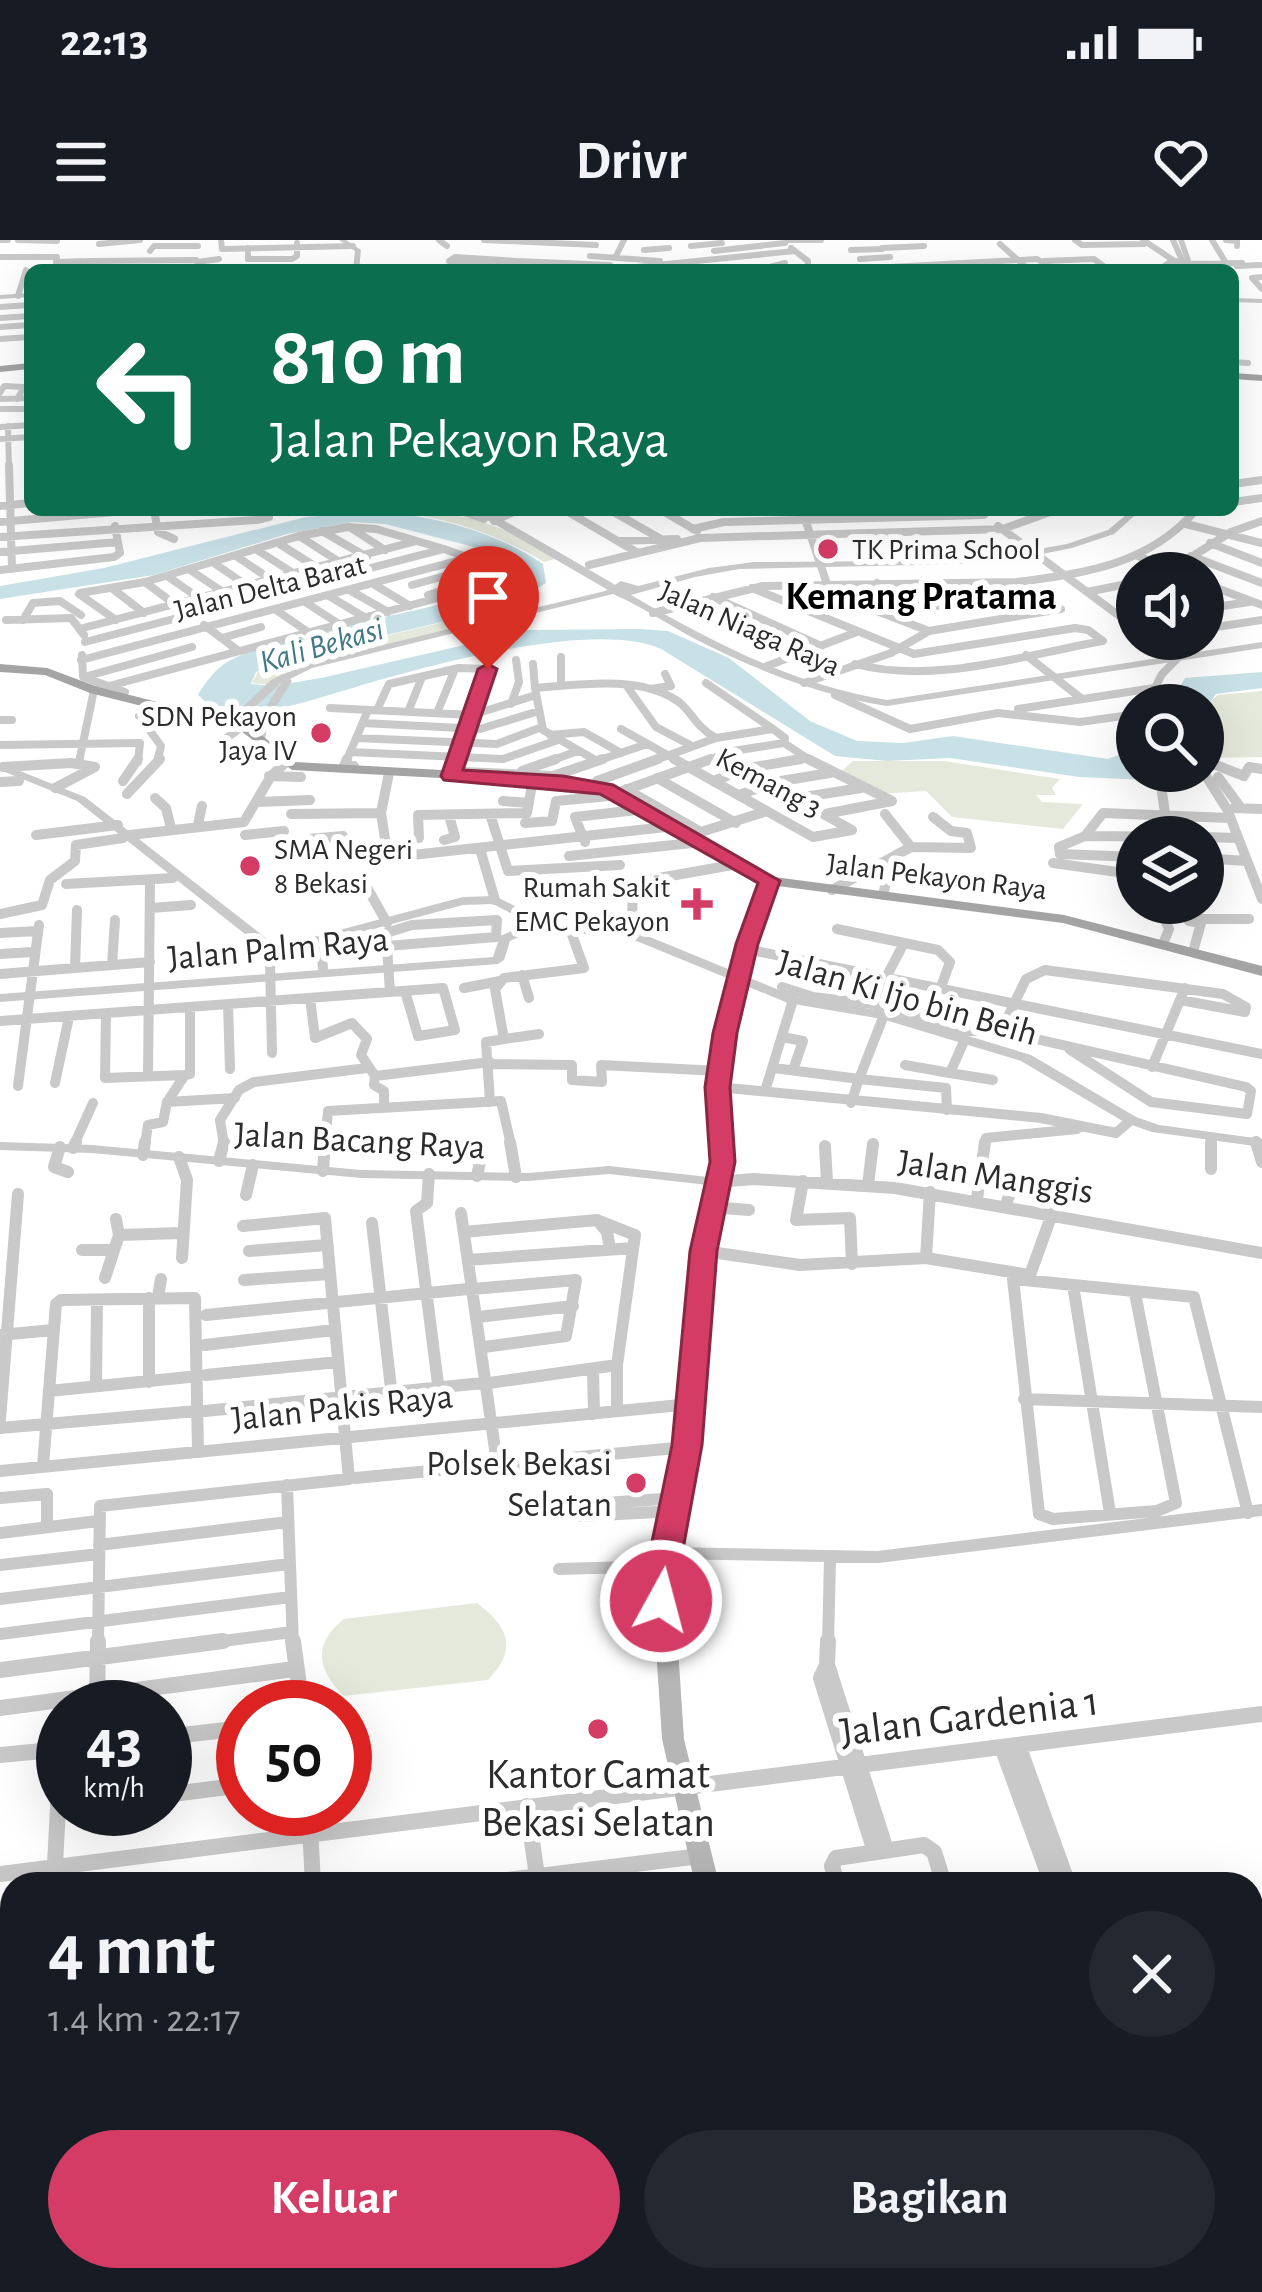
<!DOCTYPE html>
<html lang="id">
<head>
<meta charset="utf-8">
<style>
	:root { --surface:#171b24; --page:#242831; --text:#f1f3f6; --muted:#9ea1a6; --accent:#d53c65 }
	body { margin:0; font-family:"Alegreya Sans",sans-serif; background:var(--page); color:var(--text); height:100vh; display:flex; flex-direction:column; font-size:45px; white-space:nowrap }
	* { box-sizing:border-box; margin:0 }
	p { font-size:39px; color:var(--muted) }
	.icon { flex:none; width:66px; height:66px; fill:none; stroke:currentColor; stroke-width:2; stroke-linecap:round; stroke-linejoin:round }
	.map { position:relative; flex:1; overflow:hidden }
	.drawer { position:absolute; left:0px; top:1632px; width:1263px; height:420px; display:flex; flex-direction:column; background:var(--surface); border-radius:36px 36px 0 0; box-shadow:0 12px 48px #0002 }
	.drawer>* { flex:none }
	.top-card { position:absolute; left:24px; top:24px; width:1215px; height:252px; border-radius:18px; box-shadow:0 12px 48px #0002; background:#0b6e4f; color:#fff; overflow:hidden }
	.fabs { position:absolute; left:1116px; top:312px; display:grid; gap:24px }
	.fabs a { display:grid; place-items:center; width:108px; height:108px; border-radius:50%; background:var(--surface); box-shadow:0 12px 48px #0002; font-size:60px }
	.speed { position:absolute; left:36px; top:1440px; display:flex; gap:24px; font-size:60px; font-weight:700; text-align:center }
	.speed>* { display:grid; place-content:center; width:156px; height:156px; border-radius:50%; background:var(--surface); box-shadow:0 12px 48px #0002; line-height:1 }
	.speed small { font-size:30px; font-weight:400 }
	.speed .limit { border:18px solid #d22; background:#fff; color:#111 }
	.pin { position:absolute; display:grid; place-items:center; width:102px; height:102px; color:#fff; margin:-123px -51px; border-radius:50% 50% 50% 0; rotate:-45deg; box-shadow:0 0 12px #0007 }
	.pin .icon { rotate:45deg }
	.me { position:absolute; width:132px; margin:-66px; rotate:7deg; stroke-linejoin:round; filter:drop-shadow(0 0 9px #0008) }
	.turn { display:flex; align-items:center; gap:42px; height:252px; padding:0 48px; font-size:54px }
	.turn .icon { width:156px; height:156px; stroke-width:2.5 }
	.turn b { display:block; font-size:84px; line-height:102px }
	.round { display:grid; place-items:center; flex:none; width:126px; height:126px; border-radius:63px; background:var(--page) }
	.overview { display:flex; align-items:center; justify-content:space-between; height:204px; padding:0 48px }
	h1 { font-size:72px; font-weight:600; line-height:90px }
	.primary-button { display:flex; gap:24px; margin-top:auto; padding:24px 48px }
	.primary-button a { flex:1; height:138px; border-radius:72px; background:var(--accent); color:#fff; font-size:48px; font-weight:600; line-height:138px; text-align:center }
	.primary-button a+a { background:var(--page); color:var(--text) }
	.status { display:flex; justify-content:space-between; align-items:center; height:84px; padding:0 60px; background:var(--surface); direction:ltr }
	.status svg { height:33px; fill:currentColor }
	header { display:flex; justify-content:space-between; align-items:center; height:156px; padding:0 48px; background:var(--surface); font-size:54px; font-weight:600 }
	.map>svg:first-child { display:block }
	.green { fill:#e5e9db }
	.water { fill:#c8e1e7 }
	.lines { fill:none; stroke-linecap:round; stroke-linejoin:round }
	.minor-far4 { stroke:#c9c9c9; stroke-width:6 }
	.minor-far3 { stroke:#c9c9c9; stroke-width:8 }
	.minor-far2 { stroke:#c9c9c9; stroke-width:10 }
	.minor-far1 { stroke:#c9c9c9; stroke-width:12 }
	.minor { stroke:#c9c9c9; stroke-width:16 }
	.tertiary { fill:#c9c9c9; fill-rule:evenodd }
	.secondary { fill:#b6b6b6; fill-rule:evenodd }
	.primary { fill:#a4a4a4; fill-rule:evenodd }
	.route { fill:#d53c65; stroke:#8a2742; stroke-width:3 }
	.poi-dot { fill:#d53c65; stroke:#fff; stroke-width:4.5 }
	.labels { text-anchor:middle; stroke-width:12; stroke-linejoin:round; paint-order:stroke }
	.far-poi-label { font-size:30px; fill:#2c2c2c; stroke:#fff; text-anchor:start }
	.far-street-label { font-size:30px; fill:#2c2c2c; stroke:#fff }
	.far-water-label { font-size:33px; font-style:italic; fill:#427986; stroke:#fff }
	.street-label { font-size:36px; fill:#2c2c2c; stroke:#fff }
	.poi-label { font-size:36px; fill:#2c2c2c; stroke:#fff; text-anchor:end }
	.far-district-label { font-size:39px; font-weight:bold; fill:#000; stroke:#fff }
	.near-street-label { font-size:42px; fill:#2c2c2c; stroke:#fff }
	.near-poi-label { font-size:42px; fill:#2c2c2c; stroke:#fff }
</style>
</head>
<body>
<div class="status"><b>22:13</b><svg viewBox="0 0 49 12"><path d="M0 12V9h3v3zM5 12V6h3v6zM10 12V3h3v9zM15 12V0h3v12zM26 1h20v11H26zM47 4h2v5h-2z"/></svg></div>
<header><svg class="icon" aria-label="menu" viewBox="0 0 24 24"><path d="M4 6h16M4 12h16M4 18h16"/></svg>Drivr<svg class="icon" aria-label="heart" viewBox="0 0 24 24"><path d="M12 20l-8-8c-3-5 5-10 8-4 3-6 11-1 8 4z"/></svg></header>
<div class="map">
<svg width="1262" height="2052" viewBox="0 0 1262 2052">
	<rect width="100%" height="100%" fill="#fff"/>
	<path class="green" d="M374,270C457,270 485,276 558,318L544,322C494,291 432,273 374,270Z
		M513,365L524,372L307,424L269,445L252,443L258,432L287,420Z
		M1262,451V517L1203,518L1206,466L1218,455Z
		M853,521H944L1060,539L1052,548L1056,555H1036L1042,562L1083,564L1063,589L952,577L926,551L880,554L836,536Z
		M477,1363C509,1387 518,1409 488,1440L344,1456C317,1430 312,1404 344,1379Z"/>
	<path class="water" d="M374,271C432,276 494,290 543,324L546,343L508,366L287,419L256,432L251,444L273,446L321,438L529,390L640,389L668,391L729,418L810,481L857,501L903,503L953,496L1108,519L1137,508V531H1177L1147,540L1079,537L950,518L887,521L835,516L661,409C594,379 427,426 356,447C317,458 271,476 230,471C217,470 207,464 198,455C204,444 217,427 229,421C302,383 393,382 471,355C488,349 509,346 520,332L504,318L470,306L385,284L352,282L287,294L154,335L0,359V346L104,328L306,277Z
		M1262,432V448L1216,454L1203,472V465H1169L1185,438Z"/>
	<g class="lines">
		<path class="minor-far4" d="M0,0H8
			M18,0L57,1
			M221,0L222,9L353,6
			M439,0L447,6
			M484,0L596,5
			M788,0H821
			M1075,0L1082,5L1144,4
			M1173,0L1182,20L1175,22
			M1212,0L1226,23
			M1226,0L1237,1V6
			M99,4L140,0
			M1000,4L1029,30
			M691,6L722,3
			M248,8V19H292L297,16V3
			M791,8L808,21V30
			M882,8L924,6
			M644,10L669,8
			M851,10L882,9
			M150,11L154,6H198
			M714,11L785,3
			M590,16L660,21
			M616,16L624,0
			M0,17H57
			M860,19L890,17
			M1044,21L1094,19L1109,30
			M56,22L88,21
			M197,22L219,19
			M1180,24L1242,23
			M514,25L449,21L455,17L517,21
			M1237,26L1260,25
			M513,27L517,21L610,25
			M627,28L795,11
			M853,29L1037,19L1055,30
			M89,30L88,21L196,20
			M299,30L356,28
			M757,30L785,23
			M1109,30L1163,27L1173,20L1143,0
			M1262,37L1252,38L1262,49
			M18,56L26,30
			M0,67L30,65
			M1233,69V74
			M0,78L30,76
			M0,87L30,85
			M0,99L30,97
			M1233,122L1248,123
			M0,153L4,146L24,147L17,159
			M0,159L30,158
			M0,169H30
			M8,186L9,228
			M1,187L30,185
			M0,199L30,197"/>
		<path class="minor-far3" d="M9,225L12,329
			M1233,244L1262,240
			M1233,262L1262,258
			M0,266L30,263
			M154,270L158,292L174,299
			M458,270L484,279
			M478,270L611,347
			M565,270L638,313
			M610,270L661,299
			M661,270L697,291
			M802,270L828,347L853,362L929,391
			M494,281L518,270
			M0,282L137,270
			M1186,284L1262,303
			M998,286L1137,389
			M351,288L385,310
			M693,289L724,282L984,275
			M322,291L367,317
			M299,296L338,321
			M0,297L257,280L269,277L267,270
			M619,301L677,299
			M278,303L316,327
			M1210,303L1262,323
			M257,310L293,333
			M0,312L118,302
			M236,316L273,341
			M1138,316L1176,332
			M1191,316L1262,343
			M214,323L246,345
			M589,325L700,298L1003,289L1056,270
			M0,330L114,317L120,313L115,286
			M190,330L223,352
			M1166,333L1231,292L1262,281
			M167,336L199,358
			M145,342L177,366
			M1017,342C1085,333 1149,325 1196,270
			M1203,343L1262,365
			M375,345L410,366
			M412,345L485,325
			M752,348L914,414L1075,388L1088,390L1103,401C1023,415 935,445 855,424
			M113,349L144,373
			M351,351L388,372
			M950,352L979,348
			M1087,352L1137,342
			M80,353L145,342L299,296L348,287L376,289L444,309L478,321L493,335L428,355
			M79,354L116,380
			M329,356L364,377
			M713,357L821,406
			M305,362L339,384
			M1203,369L1249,362
			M276,370L308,392
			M653,373L763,346L1022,342
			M6,380L71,378L84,395
			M23,380L33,363L60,361L81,375
			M204,385L236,409
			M83,388L413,302
			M1203,389L1262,380
			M222,398L261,387
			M85,402L444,309
			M82,415L83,437L125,452
			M1026,415L1082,459
			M561,417V445
			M81,420L468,318
			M533,424L535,448
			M767,426L857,392
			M84,437L192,407
			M804,443L891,413L929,391L1061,369C996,335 947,396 877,343
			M626,445L656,487L692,506
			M650,449L671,446L665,434
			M835,455L910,489L998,473L1080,482L1137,474
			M511,464L519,442L516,420
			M1146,465L1162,434L1177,419L1151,399
			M153,466L139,476L161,482L151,492L161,506L157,522
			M330,468L472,475L536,455
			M1018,469L1154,448
			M377,470L389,444L459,428L487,429L456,522
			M408,472L422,437
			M437,473L455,429
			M0,480H12
			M363,483L480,489L539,471
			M621,489L680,522
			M773,489L785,498L784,503L813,522
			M550,495L584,492L621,513
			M356,498L497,504L542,487
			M221,502L242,487
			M0,505L140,503L138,522
			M350,512L503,519L558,500
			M597,521L543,490L535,448C579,445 636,435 676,460C690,468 694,486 716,498
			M79,522L94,450L434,359
			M346,522L368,470
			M547,522L578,511
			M594,522L647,504
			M650,522L716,498L773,489L706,443
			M703,522L733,511L784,503
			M784,522L806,518"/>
		<path class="minor-far2" d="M347,519L344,526H354
			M674,519L813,597L852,590
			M808,519L892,561L825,574
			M1216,525L1244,536L1249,527L1262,529
			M3,527L71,523L95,527L55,548
			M522,531L556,519
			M464,532L553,536L603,519
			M269,536L301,537
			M451,536L457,519
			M1206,536L1227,569L1262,659
			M1218,537L1241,568
			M657,538L736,583
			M123,541L138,519
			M597,541L658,519
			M713,541L749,528L801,519
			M0,542L19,541
			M769,544L852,590
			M626,549L701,592L767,571
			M1162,552L1165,573
			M617,553L711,519
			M127,554L160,519
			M739,555L775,542L830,533
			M155,558L166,568L171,588
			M798,558L861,548
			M503,561L529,563
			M258,562L310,560
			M1234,568L1262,569
			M381,573L385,599
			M291,574L381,573L389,533
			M490,574L508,631L620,625
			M885,574L911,607
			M525,583L552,581L556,561L620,555
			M198,584L202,566
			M36,595L118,585
			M130,595L244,582L271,536L285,523
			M245,595L284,591
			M1085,596L1197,597
			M1203,597L1237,598
			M419,598L418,575L527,573L533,539
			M308,599L343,596
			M444,600L455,597L449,575
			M585,602L575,577L637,570
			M480,609L495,660
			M569,616L692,603
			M1137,617L1060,614L1059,607L1085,596L1103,573L1229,578
			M1203,618L1246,621
			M376,619L675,586
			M1053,623L1132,634
			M66,644L173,638
			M832,650L911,607L971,608L967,593L951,591L933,577
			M304,651L365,644L387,683
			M580,652L738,624
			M883,655L888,634
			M1143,663L1148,674L1163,676L1169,689L1163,704
			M151,668L191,665
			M0,674L42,665L50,640L75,621L76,605L123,598
			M497,680L496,697L387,706L386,693L412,685Z
			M1201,683L1200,679H1249
			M837,689L938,710L950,722L942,744
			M624,691L632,680L633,649
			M0,693L38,691
			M387,706L390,752
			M746,709L1262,814
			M1193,712L1201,683L1189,681L1187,666L1196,667L1195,663
			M0,714L33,712
			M270,722L272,813
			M112,725L115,680
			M75,728L77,670
			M323,728L321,711L387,706
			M0,734L150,722
			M522,735L529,758
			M782,747L813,757L872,764L904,703
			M464,748L500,741
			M310,758L315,798L352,783
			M1180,760L1245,772
			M228,764L230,829
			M872,764L965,791H1001L1246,847L1251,851L1247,874L1151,862L1069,809
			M106,774L105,838L185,835L190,834V767
			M0,781L443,748L455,790L418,796L405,751
			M352,783L367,799L361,815L375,836L374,845L384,851V868
			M1001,791L1026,739L1045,730L1223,754L1246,767L1245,772
			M782,797L803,801L793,830
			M504,799L539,794
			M490,824L572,825V840L602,842L601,825L720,831
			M905,825L950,833L965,799
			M1152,827L1185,748
			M774,828L859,839L884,775
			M950,833L993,840
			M148,836L150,642
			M375,836L490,822
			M55,843L69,777
			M18,846L39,685
			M718,847L1041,878L1116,893L1131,880
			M765,851L793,760
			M167,862L235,858
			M490,862L486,802L504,799L495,749L504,738L584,728L571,692
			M851,863L859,839L946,848L947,870
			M1211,899V905
			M74,905L93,863
			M145,905L148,885L163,882L167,862L185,835
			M224,905L220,880L239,850L254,842L367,828
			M325,905L328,871L501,861L511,905
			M985,905L986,898L1077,889"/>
		<path class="minor-far1" d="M510,902L516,937
			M1211,902V929
			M1256,902L1262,922
			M825,906L827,942
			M60,907L54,927L68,932
			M73,908L76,902
			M143,915L145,902
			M179,917L187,940L182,1018
			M219,921L224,902
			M323,931L325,902
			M429,934L427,963L416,971L438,1144
			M477,936L481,917
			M803,941L796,980L850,978L852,1024
			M717,942L754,939L895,948L1262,1013
			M868,945L873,904
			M246,955L253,925
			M977,959L985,902
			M1006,965L1012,946L1064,955
			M710,967L749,970
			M461,973L497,1223
			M116,979L119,995
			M372,983L391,1148
			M464,992L597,980L607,992L610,1008
			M82,1010H111
			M249,1011L327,1005
			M704,1011L800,1025L926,1018L1023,1034
			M926,1018L930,952
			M468,1020L633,1008
			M1030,1035L1052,974
			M105,1038L119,995L181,993
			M244,1040L330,1034
			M1073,1045L1110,1273
			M473,1049L576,1040L566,1096L484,1107
			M1135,1053L1176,1263L1157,1271L1053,1279L1039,1274L1013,1039L1194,1057L1248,1273
			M158,1057L161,1039
			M149,1058V1142
			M206,1075L468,1049
			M478,1077L573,1066
			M0,1095L53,1090
			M205,1105L334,1090
			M617,1125V1171
			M593,1129L594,1174
			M206,1135L338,1122
			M489,1143L617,1125L635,995L597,980
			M96,1146L97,1061
			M49,1151L189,1137
			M1024,1159L1262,1167
			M205,1171L483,1143
			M0,1179L18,954
			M0,1188L197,1171
			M43,1226L56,1064L61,1060L195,1058L198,1211
			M0,1231L691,1164
			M355,1238L676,1208
			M287,1245L293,1404
			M0,1258L47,1254V1287
			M519,1269L677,1258
			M582,1276L675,1271
			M0,1293L98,1281
			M99,1305L288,1282
			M666,1313L878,1317L1262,1270
			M0,1325L99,1314
			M559,1329L663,1326
			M0,1359L289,1324
			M0,1394L290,1357
			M98,1404L100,1266L349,1239L325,978L243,986
			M200,1404L292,1392
			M828,1404L830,1319"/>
		<path class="minor" d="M293,1401L302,1467
			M827,1425L828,1401
			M0,1430L223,1401
			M97,1467L98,1401
			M0,1468L294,1429
			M165,1497L243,1488
			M1018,1505L1068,1644
			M1002,1507L1052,1644
			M0,1515L63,1509
			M165,1555L243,1545
			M527,1566L538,1643
			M309,1569L313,1644
			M875,1612L821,1438L827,1425L886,1610
			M0,1634L1262,1474
			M54,1644L61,1509
			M474,1644L700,1616
			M837,1644L832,1626L836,1618L924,1605L934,1612L944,1644
			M0,1843L7,1703
			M1262,1856L1254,1864L1262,1882
			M95,2040V2052
			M202,2040L203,2052
			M332,2040V2052
			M430,2040L431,2052
			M517,2040L519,2052
			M601,2040L603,2052
			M687,2040L689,2052
			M797,2040L800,2052
			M992,2040L996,2052
			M1012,2040L1017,2052
			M1196,2040L1200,2052
			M1217,2040L1221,2052"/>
		<path class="tertiary" d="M339,0H346L361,10L359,30H353L355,11Z
			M1178,0H1184L1191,20L1181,30H1174L1185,20Z
			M30,53V57L0,59V55Z
			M1233,58L1262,59V63L1233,62Z
			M1132,270H1141L1114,294L1072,308L1017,319L959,324L739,329L695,337L631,355C712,402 794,445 887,460L1262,402V408L887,466C818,455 756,430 695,399C667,384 641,366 613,354L312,428L290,439L292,441L269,478L265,499L256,497L259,478L281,443L234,486L225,484L271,440L305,424L605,351L621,341L638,346L709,328L754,322L899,321L1017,313L1067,304L1108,290Z
			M0,523L85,557L271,702L306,699L463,657L495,656L552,685L628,688L796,757L889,772L1031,815L1136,877L1159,885L1262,899V907L1152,892L1126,883L1021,821L882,779L788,763L622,695L550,693L539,688L510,701L504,720L498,724L0,762V754L493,717L500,696L530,683L493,664L463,665L306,707L264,709L77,561L0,530Z
			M0,902L92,905L361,930L528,933L609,926L717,938L724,942L717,946L609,934L528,941L361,938L92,913L0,910Z"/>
		<path class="secondary" d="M770,637L777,641L754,704L733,793L726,847L730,922L713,1011L697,1205L673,1332L684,1499L719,1644H695L662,1499L651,1332L677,1205L695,1011L714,922L710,847L717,793L740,704L763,641Z
			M1262,1714V1756L1251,1758V1715Z
			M12,1892V1939L0,1940V1893Z"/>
		<path class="primary" d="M30,123V129L0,132V126Z
			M1233,133L1262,135V141L1233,139Z
			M0,424L47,428L98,447L249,485L295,522L533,535L611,546L774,637L1064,675L1262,726V736L1063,683L770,645L603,552L533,543L292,530L241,491L90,453L45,435L0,432Z"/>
	</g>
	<path class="route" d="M488,424L497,429L463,530L563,536L613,545L780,641L758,704L737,793L730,847L735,922L717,1011L702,1205L672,1370H649L645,1361L647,1326L672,1205L690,1011L710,922L705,847L713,793L736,704L758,643L600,554L444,540L441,536L478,429Z"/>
	<g class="poi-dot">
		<circle cx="828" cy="309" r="12"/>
		<circle cx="321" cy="493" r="12"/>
		<circle cx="250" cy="626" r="12"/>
		<path d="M691 646h12v12h12v12h-12v12h-12v-12h-12v-12h12z"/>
		<circle cx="636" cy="1243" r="12"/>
		<circle cx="598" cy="1489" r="12"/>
	</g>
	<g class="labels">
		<g class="far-poi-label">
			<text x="852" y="319">TK Prima School</text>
			<text x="297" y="486" text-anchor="end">SDN Pekayon<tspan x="297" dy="34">Jaya IV</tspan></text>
			<text x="274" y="619">SMA Negeri<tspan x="274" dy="34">8 Bekasi</tspan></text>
			<text x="670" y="657" text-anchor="end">Rumah Sakit<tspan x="670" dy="34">EMC Pekayon</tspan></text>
		</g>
		<g class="far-street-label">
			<text transform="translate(270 347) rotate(-14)" y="10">Jalan Delta Barat</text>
			<text transform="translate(750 388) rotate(24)" y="10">Jalan Niaga Raya</text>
			<text transform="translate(769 542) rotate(28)" y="10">Kemang 3</text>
			<text transform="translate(937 636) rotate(7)" y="10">Jalan Pekayon Raya</text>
		</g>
		<g class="far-water-label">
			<text transform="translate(321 404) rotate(-16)" y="12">Kali Bekasi</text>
		</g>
		<g class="street-label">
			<text transform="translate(278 707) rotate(-5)" y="13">Jalan Palm Raya</text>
			<text transform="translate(908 756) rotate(16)" y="13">Jalan Ki Ijo bin Beih</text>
			<text transform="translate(360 899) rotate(3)" y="13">Jalan Bacang Raya</text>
			<text transform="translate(996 935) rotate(9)" y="13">Jalan Manggis</text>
			<text transform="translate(342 1166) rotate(-6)" y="13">Jalan Pakis Raya</text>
		</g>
		<g class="poi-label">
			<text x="612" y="1235">Polsek Bekasi<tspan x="612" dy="41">Selatan</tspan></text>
		</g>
		<g class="far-district-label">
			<text x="921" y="369">Kemang Pratama</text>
		</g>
		<g class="near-street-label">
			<text transform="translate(969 1475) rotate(-7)" y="15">Jalan Gardenia 1</text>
		</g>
		<g class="near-poi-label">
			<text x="598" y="1548">Kantor Camat<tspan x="598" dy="48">Bekasi Selatan</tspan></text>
		</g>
	</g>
</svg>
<div class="fabs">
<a><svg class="icon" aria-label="sound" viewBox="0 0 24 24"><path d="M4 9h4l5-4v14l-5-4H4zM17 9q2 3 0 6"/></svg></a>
<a><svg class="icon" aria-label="search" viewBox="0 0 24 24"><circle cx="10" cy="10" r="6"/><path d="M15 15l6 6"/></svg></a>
<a><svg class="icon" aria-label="layers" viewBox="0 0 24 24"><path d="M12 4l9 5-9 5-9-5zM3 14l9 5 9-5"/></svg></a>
</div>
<div class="speed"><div>43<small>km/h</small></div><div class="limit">50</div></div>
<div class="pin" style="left:488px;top:429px;background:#d93025"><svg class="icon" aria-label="arrive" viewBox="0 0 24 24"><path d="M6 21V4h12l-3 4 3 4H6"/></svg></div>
<svg class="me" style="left:661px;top:1361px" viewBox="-20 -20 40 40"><circle r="17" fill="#d53c65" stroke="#fff" stroke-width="3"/><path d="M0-11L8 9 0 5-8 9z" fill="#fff"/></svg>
<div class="top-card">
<div class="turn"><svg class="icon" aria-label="left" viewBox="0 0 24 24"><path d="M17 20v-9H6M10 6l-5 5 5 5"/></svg><div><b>810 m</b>Jalan Pekayon Raya</div></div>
</div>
<section class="drawer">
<div class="overview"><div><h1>4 mnt</h1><p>1.4 km · 22:17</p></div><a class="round"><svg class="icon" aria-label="close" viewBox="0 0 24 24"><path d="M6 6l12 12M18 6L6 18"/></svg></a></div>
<div class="primary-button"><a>Keluar</a><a>Bagikan</a></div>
</section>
</div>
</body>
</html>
